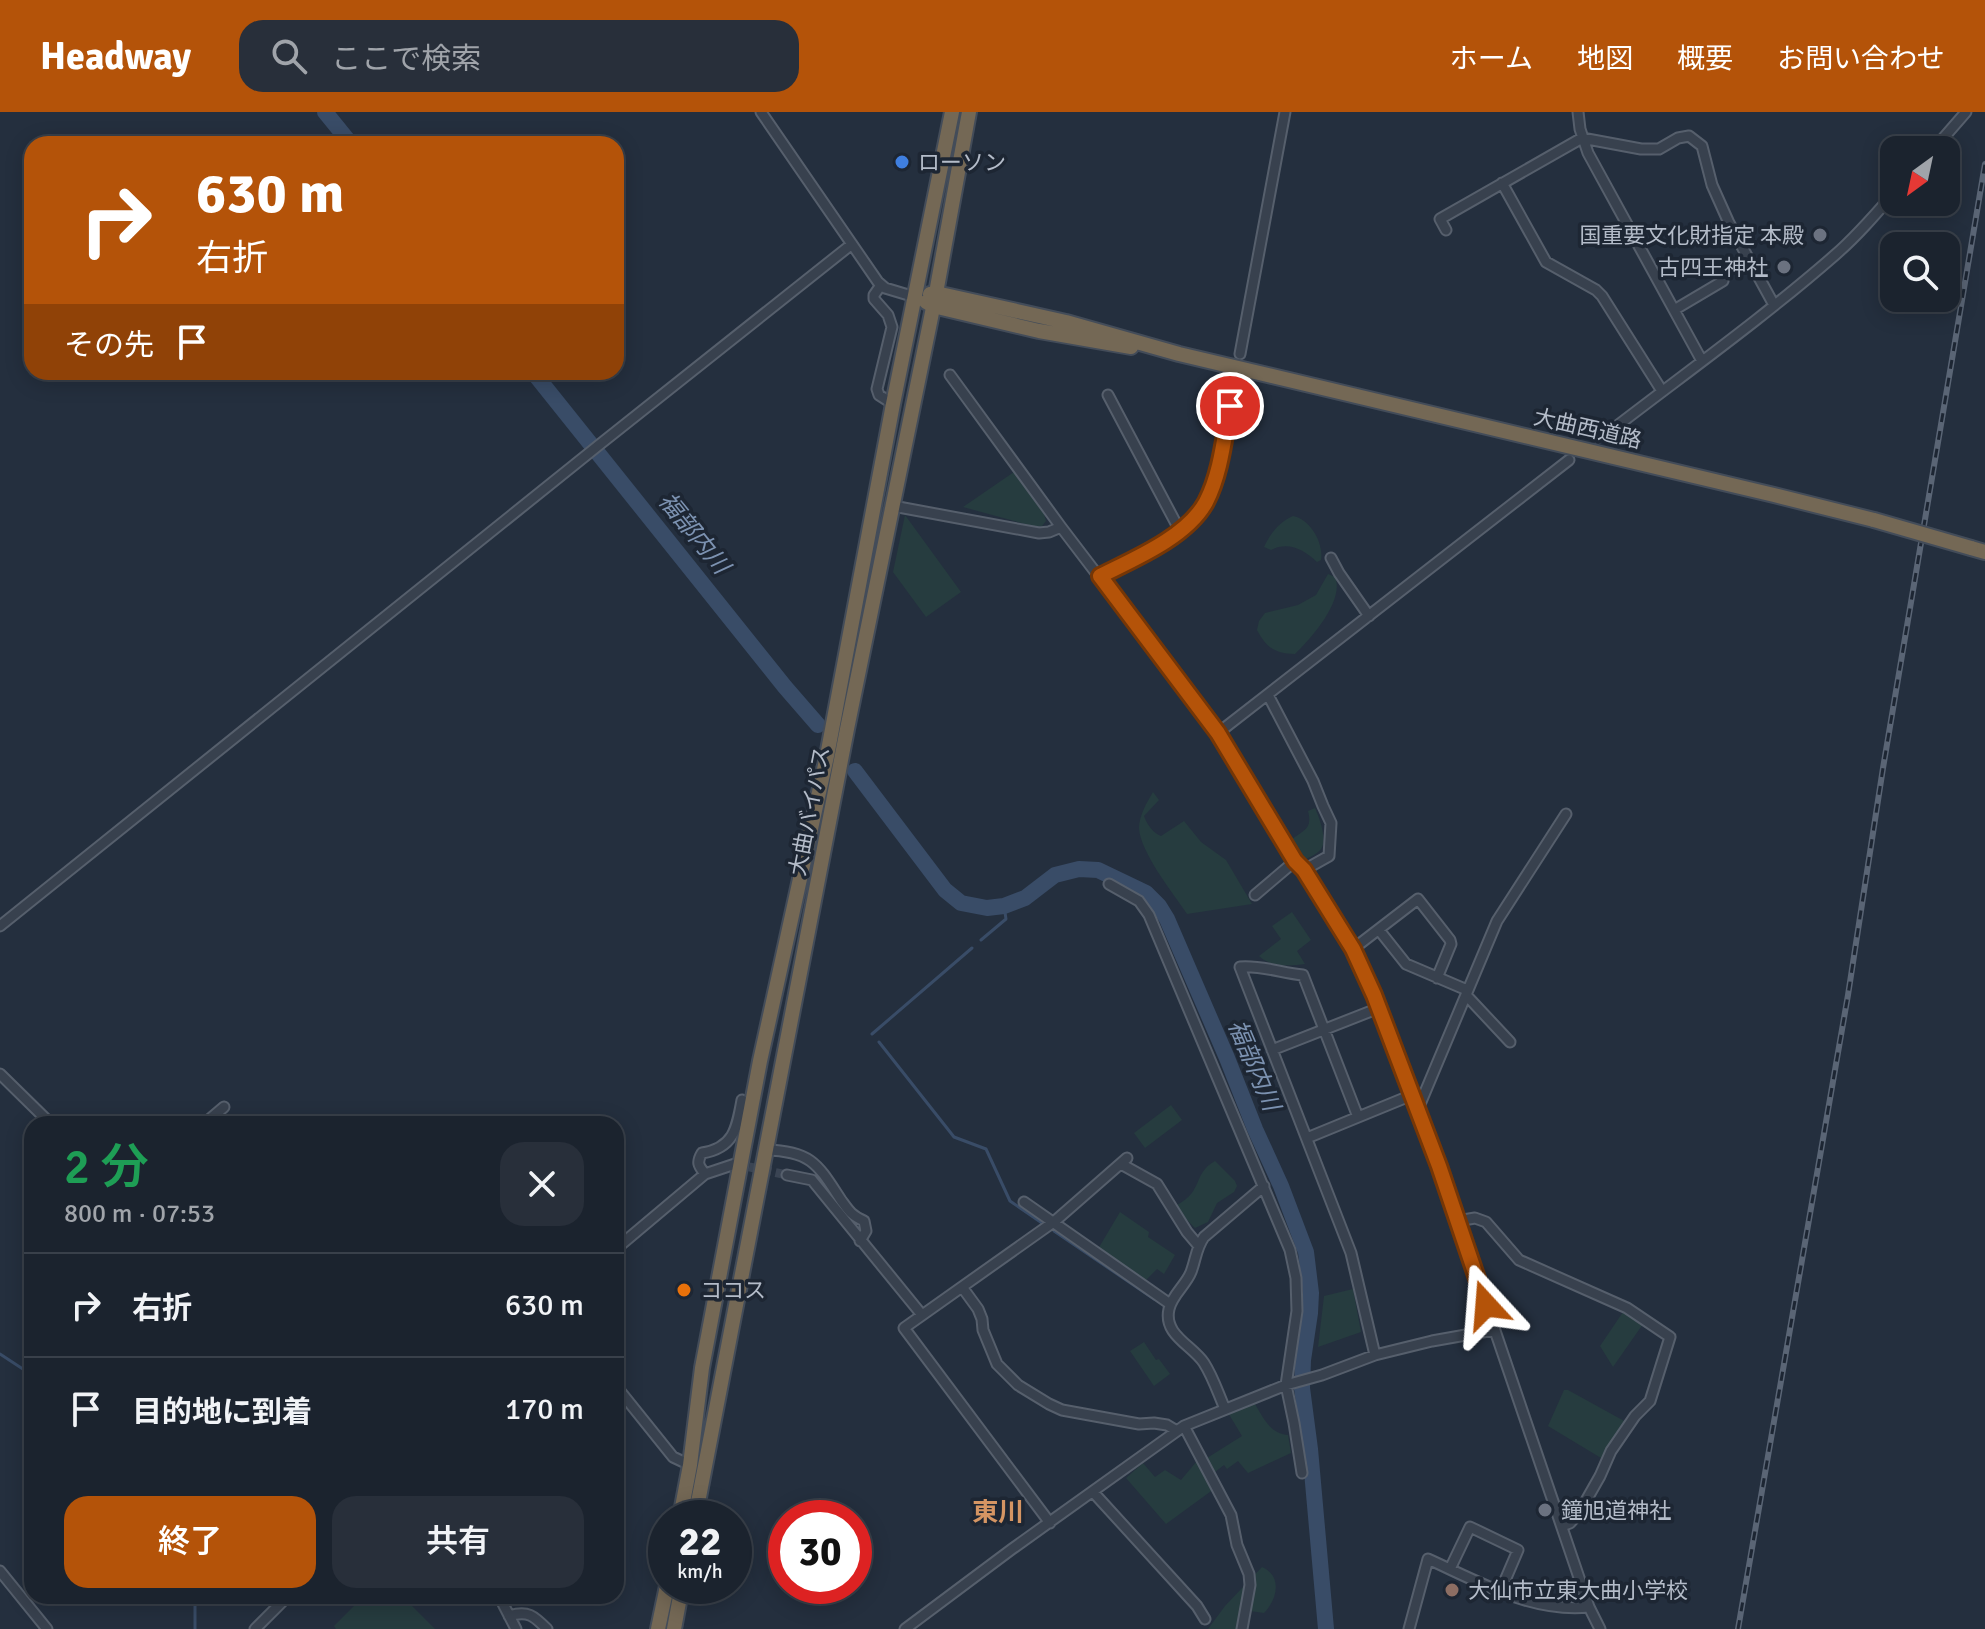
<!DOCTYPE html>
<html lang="ja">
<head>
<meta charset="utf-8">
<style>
	:root { --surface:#1b232e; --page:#282f3a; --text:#f1f3f6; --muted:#a0a4aa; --line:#39404a; --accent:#b45309 }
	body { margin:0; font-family:Signika,"Noto Sans JP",sans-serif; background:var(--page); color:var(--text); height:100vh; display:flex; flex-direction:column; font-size:30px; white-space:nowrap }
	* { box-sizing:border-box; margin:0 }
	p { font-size:26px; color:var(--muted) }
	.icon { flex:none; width:44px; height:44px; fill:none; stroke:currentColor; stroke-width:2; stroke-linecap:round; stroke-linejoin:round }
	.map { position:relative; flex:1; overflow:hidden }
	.sheet { position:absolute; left:24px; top:1004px; width:600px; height:488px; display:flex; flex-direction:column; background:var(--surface); border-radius:24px; box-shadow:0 4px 20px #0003,0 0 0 2px var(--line) }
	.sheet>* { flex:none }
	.guide { position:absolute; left:24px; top:24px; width:600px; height:244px; border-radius:24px; box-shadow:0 4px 20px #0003,0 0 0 2px var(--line); background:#b45309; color:#fff; overflow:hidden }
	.needle { width:52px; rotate:213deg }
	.buttons { position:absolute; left:1880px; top:24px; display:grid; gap:16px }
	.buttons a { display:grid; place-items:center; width:80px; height:80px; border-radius:16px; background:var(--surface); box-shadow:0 4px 20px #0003,0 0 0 2px var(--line); font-size:40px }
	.speed { position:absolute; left:648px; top:1388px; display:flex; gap:16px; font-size:40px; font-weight:700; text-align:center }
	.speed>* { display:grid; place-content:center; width:104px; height:104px; border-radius:50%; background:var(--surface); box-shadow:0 4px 20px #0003,0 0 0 2px var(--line); line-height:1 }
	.speed small { font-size:20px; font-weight:400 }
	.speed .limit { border:12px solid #d22; background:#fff; color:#111 }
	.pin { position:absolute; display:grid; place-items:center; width:68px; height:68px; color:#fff; margin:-34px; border:4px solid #fff; border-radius:50%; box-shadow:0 2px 8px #0007 }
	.me { position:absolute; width:88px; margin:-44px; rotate:341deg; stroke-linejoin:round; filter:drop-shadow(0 0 6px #0008) }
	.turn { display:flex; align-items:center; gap:28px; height:168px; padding:0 40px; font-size:36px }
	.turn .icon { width:104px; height:104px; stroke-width:2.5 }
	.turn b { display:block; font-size:56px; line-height:68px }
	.then { display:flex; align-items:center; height:76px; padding:0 40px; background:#0003; gap:16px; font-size:30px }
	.round { display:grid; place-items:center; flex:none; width:84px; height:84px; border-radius:24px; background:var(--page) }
	.head { display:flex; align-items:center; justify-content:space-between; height:136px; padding:0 40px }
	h1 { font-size:48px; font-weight:600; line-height:60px; color:#1e9e55 }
	.cta { display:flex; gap:16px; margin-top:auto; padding:16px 40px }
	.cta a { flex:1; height:92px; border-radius:24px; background:var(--accent); color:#fff; font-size:32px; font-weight:600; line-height:92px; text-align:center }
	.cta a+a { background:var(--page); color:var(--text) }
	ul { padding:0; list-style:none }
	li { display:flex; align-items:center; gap:24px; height:104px; padding:0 40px; border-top:2px solid var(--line) }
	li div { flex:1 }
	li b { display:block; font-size:30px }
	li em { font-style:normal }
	header { display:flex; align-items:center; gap:48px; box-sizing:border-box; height:112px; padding:0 40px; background:var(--accent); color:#fff }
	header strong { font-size:38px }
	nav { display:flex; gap:44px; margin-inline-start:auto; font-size:28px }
	.search { width:560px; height:72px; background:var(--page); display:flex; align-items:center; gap:20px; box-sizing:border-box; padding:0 28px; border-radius:24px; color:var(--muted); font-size:30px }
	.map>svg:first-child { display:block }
	.green { fill:#263c3f }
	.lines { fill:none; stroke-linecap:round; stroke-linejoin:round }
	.stream { stroke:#394c67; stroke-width:3 }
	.river { stroke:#394c67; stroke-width:16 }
	.minor-tunnel { stroke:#3a4453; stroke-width:9; stroke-dasharray:9 4.5; stroke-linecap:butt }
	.minor-casing { stroke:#565f6c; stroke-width:13 }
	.highway-casing { stroke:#434c59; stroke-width:18 }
	.minor { stroke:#38414e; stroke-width:9 }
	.highway { stroke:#746855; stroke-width:14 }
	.rail-casing { stroke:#5a6575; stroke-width:6 }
	.rail { stroke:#1d2633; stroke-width:3; stroke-dasharray:9; stroke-linecap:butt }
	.highway-bridge-casing { stroke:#434c59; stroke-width:18; stroke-linecap:butt }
	.highway-bridge { stroke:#746855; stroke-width:14 }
	.route-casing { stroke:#753606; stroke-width:20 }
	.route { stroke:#b45309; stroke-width:14 }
	.shop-dot { fill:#3f7fe0; stroke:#1d2633; stroke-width:3 }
	.worship-dot { fill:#6b7280; stroke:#1d2633; stroke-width:3 }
	.food-dot { fill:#e8710a; stroke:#1d2633; stroke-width:3 }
	.education-dot { fill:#8d6e63; stroke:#1d2633; stroke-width:3 }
	.labels { text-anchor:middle; stroke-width:7; stroke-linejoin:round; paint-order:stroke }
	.poi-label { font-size:22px; fill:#b4bcc9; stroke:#1d2633; text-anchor:start }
	.street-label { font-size:22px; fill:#b4bcc9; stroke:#1d2633 }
	.water-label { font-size:24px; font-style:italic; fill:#7c92b1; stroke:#1d2633 }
	.quarter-label { font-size:26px; font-weight:bold; fill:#d59563; stroke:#1d2633 }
</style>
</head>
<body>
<header>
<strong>Headway</strong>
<div class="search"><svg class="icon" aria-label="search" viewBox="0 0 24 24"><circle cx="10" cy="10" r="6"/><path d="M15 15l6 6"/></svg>ここで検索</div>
<nav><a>ホーム</a><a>地図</a><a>概要</a><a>お問い合わせ</a></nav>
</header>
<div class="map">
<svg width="1985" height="1517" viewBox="0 0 1985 1517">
	<rect width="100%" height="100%" fill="#242f3e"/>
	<path class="green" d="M1014,360L1044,402L1046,409L1042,414L1036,415L963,395Z
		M905,403L961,480L926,505L893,460Z
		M1293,404C1310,407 1324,431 1321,448L1317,450C1304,438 1289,429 1271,438L1264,435C1270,422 1279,410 1293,404Z
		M1328,462L1335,465C1345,488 1311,527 1295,542C1275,542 1266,535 1257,518L1259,509L1265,501L1298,493L1316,483Z
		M1153,680L1159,688L1144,704C1146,711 1154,722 1161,724L1184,709L1201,730L1226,748L1252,792L1187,802C1173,781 1140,740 1139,716C1139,704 1147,690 1153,680Z
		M1315,696C1319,705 1328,728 1321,737C1318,742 1307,746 1303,749L1290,729C1303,718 1313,718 1308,699Z
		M1292,800L1311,828L1297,839L1305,852C1289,854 1270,855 1259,844L1281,827L1272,814Z
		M1171,993L1182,1008L1145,1036L1134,1021Z
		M1215,1049L1235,1069L1237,1074L1234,1080L1217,1091L1208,1110L1195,1116L1183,1104L1177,1093C1204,1079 1192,1062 1215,1049Z
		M1120,1100L1149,1120L1148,1125L1175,1143L1164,1162L1157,1157L1144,1170L1098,1137Z
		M1353,1177L1361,1220L1318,1235L1324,1184Z
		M1623,1200L1643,1212L1613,1255L1600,1234Z
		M1144,1230L1156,1248L1159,1247L1170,1262L1154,1274L1130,1239Z
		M1564,1278H1568L1626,1310L1601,1346L1548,1314Z
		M1255,1292C1264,1307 1270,1321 1288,1323L1291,1341L1248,1361L1238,1349L1227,1357L1224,1353L1215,1360L1207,1346L1242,1324L1227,1299Z
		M1197,1349L1214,1377L1166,1412L1126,1366L1143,1351L1155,1365L1165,1358L1181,1368Z
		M1262,1455C1283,1464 1277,1488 1264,1501L1250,1499L1239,1508L1236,1517H1208L1225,1494Z
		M364,1484H402L435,1517H336L334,1514Z"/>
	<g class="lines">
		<path class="stream" d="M981,828L1006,807L1004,794
			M872,922L972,836
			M879,930L954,1025L986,1037L1010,1089L1042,1111
			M1054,1119L1154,1187
			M0,1242L32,1263
			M195,1517V1484"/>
		<path class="river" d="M325,0L351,32
			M533,260L785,575L818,613
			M855,659L945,778L961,791L987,796L1004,794L1025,786L1055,763L1079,757L1098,758L1146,781L1159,794L1167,807L1227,946L1255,1017L1281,1074L1306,1140L1311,1181L1310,1201L1303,1248L1302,1276L1310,1337L1326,1517"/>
		<path class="minor-tunnel" d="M1582,339L1613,317
			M736,1052L787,1063"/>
		<g class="minor-casing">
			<path id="minor" d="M761,0L878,170L885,176L915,185
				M1578,0L1580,17L1588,41L1702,249
				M1933,38L1966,0
				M1502,71L1546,150L1596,178L1602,184L1662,279
				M1446,118L1440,107L1582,26L1641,37H1659L1678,26L1689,24L1702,34L1712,73L1729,111L1774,193
				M881,173L874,183V187L888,203L892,215L877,277L879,283L893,292
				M1674,198L1723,169
				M1240,242L1285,0
				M950,263L1061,415L1218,621L1295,749L1304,758L1353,837L1374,883L1439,1054L1589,1495L1600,1517
				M1108,283L1180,419
				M1613,317C1687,260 1764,205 1835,143C1856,125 1875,103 1894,81
				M893,394L1039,421L1049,420L1061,415
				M1331,446L1339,461L1369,504
				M1100,464C1130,449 1173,431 1195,405C1221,375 1228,308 1235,269
				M1268,583L1313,669L1323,694L1331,711L1329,744L1304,758
				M1218,621L1569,348
				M1109,772L1139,789L1149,803L1290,1138L1296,1166L1297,1199L1286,1273L1294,1311L1302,1361
				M1255,783L1295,749
				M0,814L599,333L852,132
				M1379,818L1406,852L1467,878
				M1353,837L1418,787L1450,828L1451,832L1437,866
				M1466,883L1510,930
				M1272,938L1379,896
				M0,962L51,1012
				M1418,997L1497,809L1566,702
				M1358,1005L1303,863C1282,861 1261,853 1240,855L1351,1141L1375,1243
				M204,1012L224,995
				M1307,1026L1412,983
				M766,1038C812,1039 818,1053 841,1088C849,1099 851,1103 864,1109L866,1119L860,1129
				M1121,1052L1157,1072L1187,1120L1198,1133
				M705,1062C699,1054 696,1051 702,1041C734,1036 737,1016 742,988
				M787,1063L812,1068L922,1203
				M1024,1090L1170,1192
				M1457,1109L1475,1106L1486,1110L1519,1148L1627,1196L1670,1225L1650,1289L1635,1304L1611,1339L1600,1364L1579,1401L1570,1411L1562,1414
				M617,1136L705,1062L735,1052
				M962,1175L978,1197L982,1207L983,1218L997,1252L1018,1273L1049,1292L1062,1298L1139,1312L1154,1311L1167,1313L1177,1319
				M616,1274L673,1345L690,1353
				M1225,1297C1218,1281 1213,1265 1204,1251C1192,1233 1163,1223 1169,1197C1172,1183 1186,1173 1191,1160C1196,1147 1196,1136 1204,1125L1264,1074
				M1184,1314L1231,1403L1237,1433L1249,1462L1250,1473L1242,1517
				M1093,1380L1197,1494L1205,1507
				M1050,1411L904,1216L1055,1109L1127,1046
				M1450,1457L1470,1415L1518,1438L1500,1480
				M0,1459L47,1517
				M499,1484L516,1517
				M509,1504C528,1498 534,1504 547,1517
				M255,1517L288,1484
				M905,1517L1012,1437L1184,1314L1286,1273L1322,1263L1375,1243L1432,1229L1494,1218
				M1409,1517L1428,1447C1479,1470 1532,1501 1589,1495"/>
		</g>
		<g class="highway-casing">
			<path id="highway" d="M930,182L936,181L1066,210L1179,242L1774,383L1874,408
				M926,190L933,194L1039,219L1131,235
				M1971,436L1985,440
				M680,1406L690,1353L702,1256L760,949L827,644L893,292L952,0
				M695,1406L847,617L936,181L969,0
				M658,1517L667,1474
				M674,1517L682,1474"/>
		</g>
		<use href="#minor" class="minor"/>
		<use href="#highway" class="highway"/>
		<g class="rail-casing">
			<path id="rail" d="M1738,1517L1848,883L1883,656L1985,52"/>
		</g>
		<use href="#rail" class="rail"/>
		<g class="highway-bridge-casing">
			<path id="highway-bridge" d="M1874,408L1971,436"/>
		</g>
		<use href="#highway-bridge" class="highway-bridge"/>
	</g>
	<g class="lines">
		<g class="route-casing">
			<path id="route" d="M1230,294C1224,325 1221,361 1206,390C1187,425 1134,447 1100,464L1218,621L1295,749L1304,758L1353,837L1374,883L1439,1054L1486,1193"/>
		</g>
		<use href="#route" class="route"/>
	</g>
	<circle class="shop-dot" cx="902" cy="50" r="8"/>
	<g class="worship-dot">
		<circle cx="1820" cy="123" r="8"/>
		<circle cx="1784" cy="155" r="8"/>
		<circle cx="1545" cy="1398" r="8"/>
	</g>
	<circle class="food-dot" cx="684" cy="1178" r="8"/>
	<circle class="education-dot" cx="1452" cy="1478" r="8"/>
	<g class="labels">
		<g class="poi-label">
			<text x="918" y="58">ローソン</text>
			<text x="1804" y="131" text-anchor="end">国重要文化財指定 本殿</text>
			<text x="1768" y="163" text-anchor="end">古四王神社</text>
			<text x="700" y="1186">ココス</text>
			<text x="1561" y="1406">鐘旭道神社</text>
			<text x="1468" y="1486">大仙市立東大曲小学校</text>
		</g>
		<g class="street-label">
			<text transform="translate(1588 316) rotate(13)" y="8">大曲西道路</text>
			<text transform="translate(809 699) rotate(-79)" y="8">大曲バイパス</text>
		</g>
		<g class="water-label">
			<text transform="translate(694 421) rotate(51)" y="8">福部内川</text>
			<text transform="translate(1254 953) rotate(67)" y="8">福部内川</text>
		</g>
		<g class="quarter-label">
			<text x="998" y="1409">東川</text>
		</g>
	</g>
</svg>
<div class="buttons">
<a><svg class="needle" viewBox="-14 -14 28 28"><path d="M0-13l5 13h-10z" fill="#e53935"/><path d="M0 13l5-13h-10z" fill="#a0a4aa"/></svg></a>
<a><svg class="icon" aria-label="search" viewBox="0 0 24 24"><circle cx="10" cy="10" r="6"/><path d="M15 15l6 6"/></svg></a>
</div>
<div class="speed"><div>22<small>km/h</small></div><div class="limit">30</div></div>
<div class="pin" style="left:1230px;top:294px;background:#d93025"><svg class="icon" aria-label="arrive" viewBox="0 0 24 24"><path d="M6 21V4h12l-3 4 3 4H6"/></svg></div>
<svg class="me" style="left:1486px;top:1193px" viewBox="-20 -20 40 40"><path d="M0-17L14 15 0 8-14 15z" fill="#b45309" stroke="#fff" stroke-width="4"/></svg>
<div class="guide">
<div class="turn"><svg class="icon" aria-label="right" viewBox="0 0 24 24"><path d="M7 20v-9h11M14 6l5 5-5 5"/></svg><div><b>630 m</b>右折</div></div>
<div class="then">その先<svg class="icon" aria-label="arrive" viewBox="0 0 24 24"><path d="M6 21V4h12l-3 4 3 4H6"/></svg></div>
</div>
<section class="sheet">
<div class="head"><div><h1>2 分</h1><p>800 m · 07:53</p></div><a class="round"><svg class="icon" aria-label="close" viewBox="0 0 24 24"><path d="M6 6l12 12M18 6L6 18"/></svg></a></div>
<ul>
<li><svg class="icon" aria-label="right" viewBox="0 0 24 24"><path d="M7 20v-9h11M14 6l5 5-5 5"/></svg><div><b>右折</b></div><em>630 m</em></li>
<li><svg class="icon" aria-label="arrive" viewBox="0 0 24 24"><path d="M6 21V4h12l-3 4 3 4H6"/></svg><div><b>目的地に到着</b></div><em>170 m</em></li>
</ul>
<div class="cta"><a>終了</a><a>共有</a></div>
</section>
</div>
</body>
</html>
